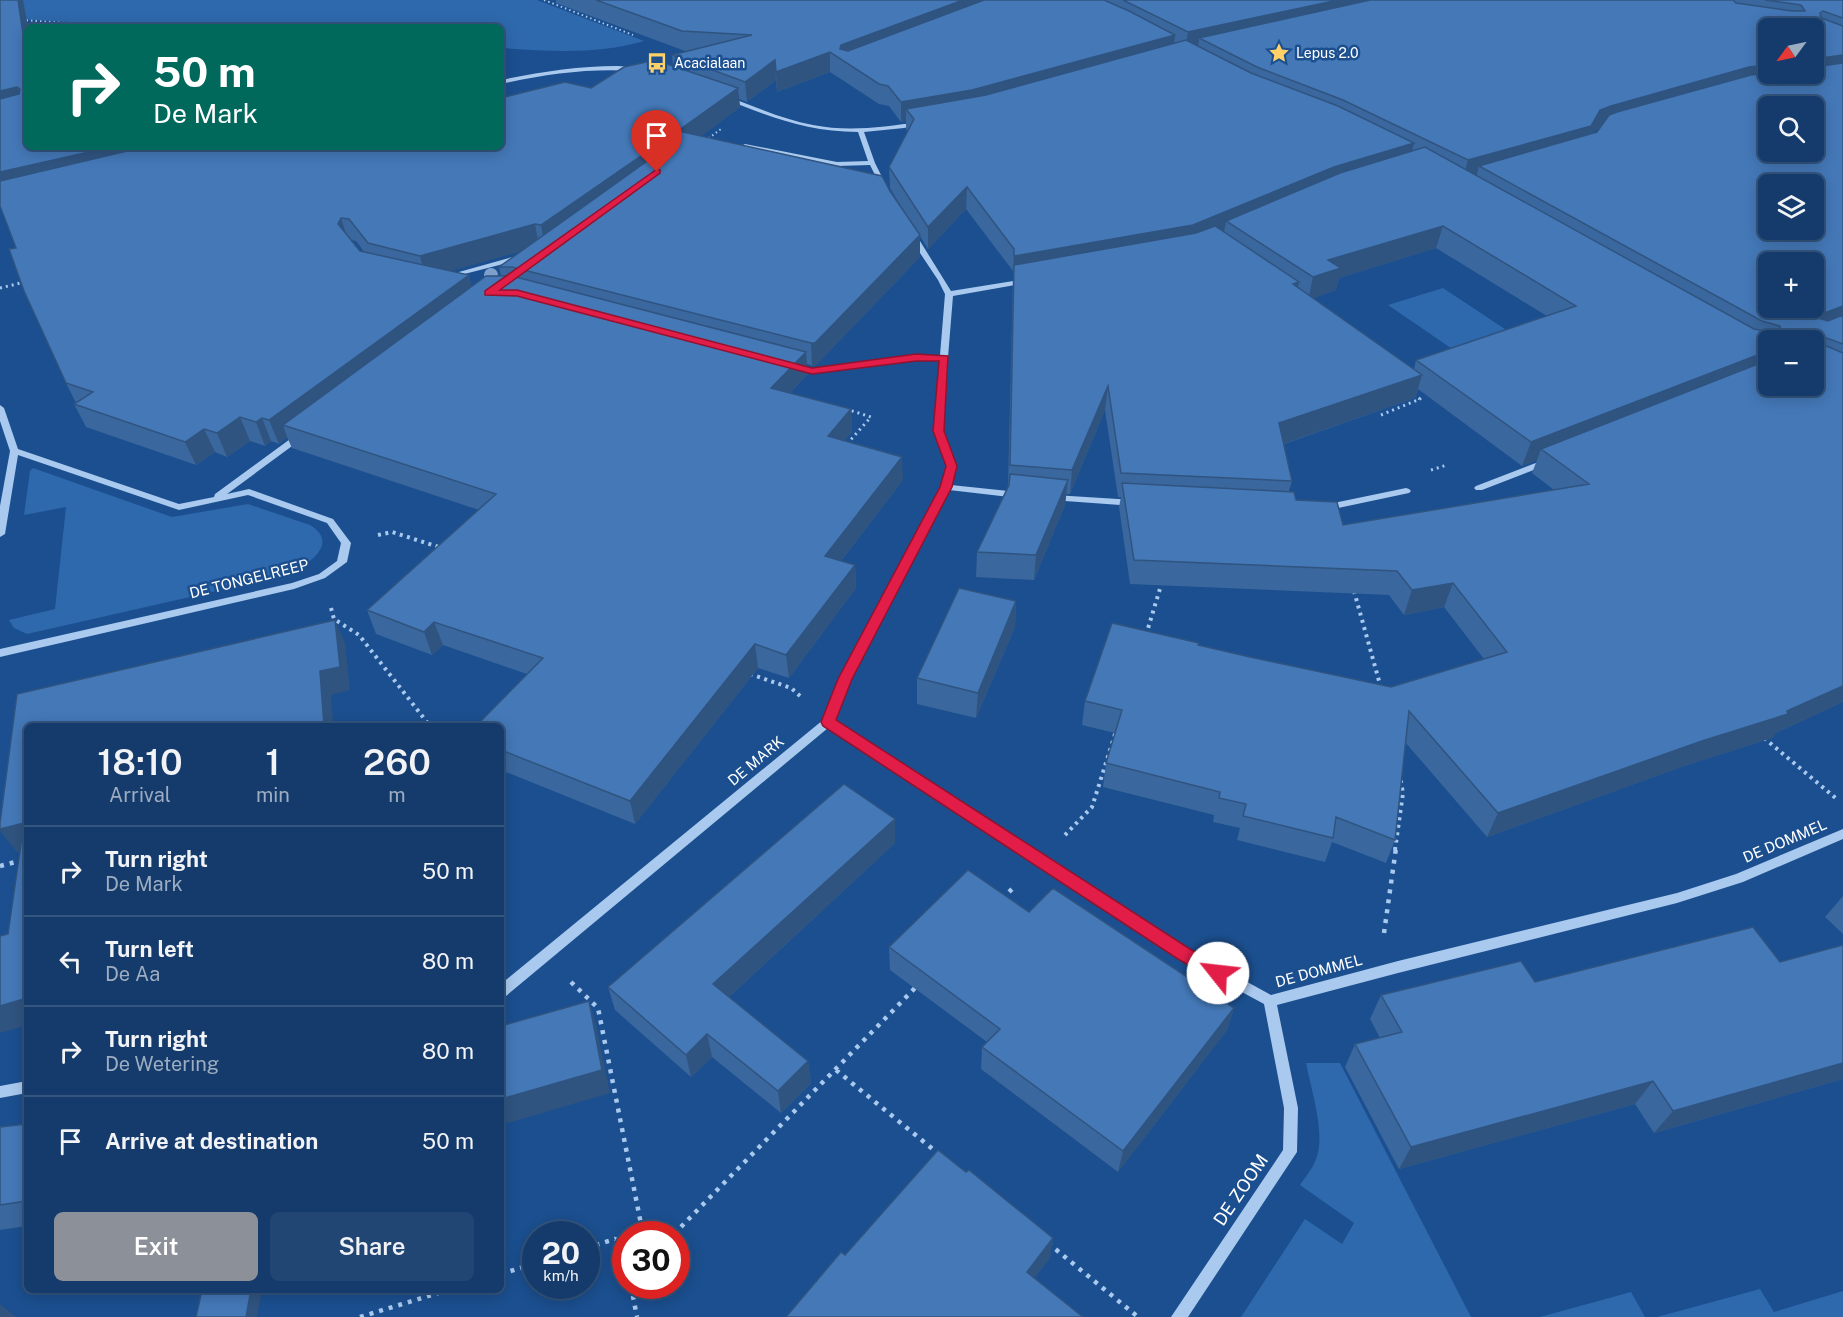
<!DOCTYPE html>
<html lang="en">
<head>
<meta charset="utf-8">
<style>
	:root { --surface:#143b6b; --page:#214673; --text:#f1f3f6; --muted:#9dadc1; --line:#33557e; --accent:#8c9099 }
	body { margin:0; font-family:"Public Sans",sans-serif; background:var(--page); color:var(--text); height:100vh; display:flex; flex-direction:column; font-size:22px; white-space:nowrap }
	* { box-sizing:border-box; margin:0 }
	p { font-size:20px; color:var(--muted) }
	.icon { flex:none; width:33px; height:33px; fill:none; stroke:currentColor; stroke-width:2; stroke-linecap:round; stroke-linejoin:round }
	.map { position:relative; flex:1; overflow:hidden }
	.panel { position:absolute; left:24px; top:723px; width:480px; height:570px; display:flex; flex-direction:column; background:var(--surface); border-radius:9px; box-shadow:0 3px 15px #0003,0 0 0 2px var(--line) }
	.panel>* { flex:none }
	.banner { position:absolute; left:24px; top:24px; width:480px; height:126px; border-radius:9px; box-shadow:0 3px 15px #0003,0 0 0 2px var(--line); background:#00695c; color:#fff; overflow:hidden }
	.needle { width:39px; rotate:237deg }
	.buttons { position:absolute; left:1758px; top:18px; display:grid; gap:12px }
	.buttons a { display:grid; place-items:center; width:66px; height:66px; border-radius:9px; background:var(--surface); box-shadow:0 3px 15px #0003,0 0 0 2px var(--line); font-size:30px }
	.speed { position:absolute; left:522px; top:1221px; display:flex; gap:12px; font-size:30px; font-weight:700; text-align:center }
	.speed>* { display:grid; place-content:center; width:78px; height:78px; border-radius:50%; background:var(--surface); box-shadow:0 3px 15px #0003,0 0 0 2px var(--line); line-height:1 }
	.speed small { font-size:15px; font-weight:400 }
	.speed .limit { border:9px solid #d22; background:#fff; color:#111 }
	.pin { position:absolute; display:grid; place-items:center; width:51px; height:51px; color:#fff; margin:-62px -26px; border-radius:50% 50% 50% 0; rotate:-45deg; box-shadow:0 0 6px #0007 }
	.pin .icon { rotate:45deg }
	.me { position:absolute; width:66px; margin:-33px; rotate:299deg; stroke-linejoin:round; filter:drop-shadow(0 0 4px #0008) }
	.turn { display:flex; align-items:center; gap:21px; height:126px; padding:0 30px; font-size:27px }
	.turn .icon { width:78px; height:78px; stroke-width:2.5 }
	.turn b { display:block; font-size:42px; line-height:51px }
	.eta { display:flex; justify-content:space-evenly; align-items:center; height:102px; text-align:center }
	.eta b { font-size:36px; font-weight:600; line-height:42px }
	.button { display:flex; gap:12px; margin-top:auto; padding:12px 30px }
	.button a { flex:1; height:69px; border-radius:9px; background:var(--accent); color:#fff; font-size:24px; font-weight:600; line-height:69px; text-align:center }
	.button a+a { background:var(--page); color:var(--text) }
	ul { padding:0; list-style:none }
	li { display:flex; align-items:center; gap:18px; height:90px; padding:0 30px; border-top:2px solid var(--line) }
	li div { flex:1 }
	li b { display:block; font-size:22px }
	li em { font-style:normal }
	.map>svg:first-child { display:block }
	.green { fill:#2e69ad }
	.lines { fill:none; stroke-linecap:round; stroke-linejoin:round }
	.path-far3 { stroke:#a9c9ee; stroke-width:2; stroke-dasharray:1.5 3; stroke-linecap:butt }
	.path-far2 { stroke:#a9c9ee; stroke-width:3; stroke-dasharray:2 4; stroke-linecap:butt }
	.path-far1 { stroke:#a9c9ee; stroke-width:4; stroke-dasharray:3 4.5; stroke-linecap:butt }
	.path { stroke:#a9c9ee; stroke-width:4.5; stroke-dasharray:4 6; stroke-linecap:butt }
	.minor { fill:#a9c9ee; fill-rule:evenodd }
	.tree { fill:#7ea0ca }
	.wall { fill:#3a679d; fill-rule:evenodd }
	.shaded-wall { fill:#305480 }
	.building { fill:#4478b7; stroke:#305480; stroke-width:1.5; fill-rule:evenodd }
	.route { fill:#e11d48; stroke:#92132f; stroke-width:1.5 }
	.labels { text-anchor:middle; stroke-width:5; stroke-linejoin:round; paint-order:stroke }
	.far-poi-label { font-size:14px; fill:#fff; stroke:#1b4f8f; text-anchor:start }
	.street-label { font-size:15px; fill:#fff; stroke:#1b4f8f }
	.near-street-label { font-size:18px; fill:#fff; stroke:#1b4f8f }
</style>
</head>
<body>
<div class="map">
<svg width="1843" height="1317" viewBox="0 0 1843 1317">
	<rect width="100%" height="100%" fill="#1b4f8f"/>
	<path class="green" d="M0,0H537L644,41C597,55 549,51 501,48V27H156L0,18Z
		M1443,288L1517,337L1461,355L1388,305Z
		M33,468L172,517L248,504L310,525C343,545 302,569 282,576L27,634L14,628L9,620L55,609L66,507L24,515L30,471Z
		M1306,1063H1340L1471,1317H1241L1305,1219L1342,1244L1354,1223L1300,1185C1306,1176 1314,1167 1317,1156C1325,1131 1311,1089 1306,1063Z
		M1760,1289L1774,1312L1843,1291V1317H1657Z
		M1631,1292L1645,1317H1540Z"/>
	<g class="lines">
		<path class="path-far3" d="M544,0L633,35
			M22,20L123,27
			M705,141L721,129"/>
		<path class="path-far2" d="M0,288L25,282
			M846,409L871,417L846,445
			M1381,415L1420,399L1413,394
			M1431,470L1447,465"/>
		<path class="path-far1" d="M378,535L392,532L442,548
			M1354,591L1381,688
			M331,608L334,619L359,635L430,726
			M1146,635L1162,582
			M750,674L791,688L800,696
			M1764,738L1838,800
			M1065,835L1092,807L1117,728
			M1395,850L1403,793L1400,777"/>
		<path class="path" d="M0,866L27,859
			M1002,899L1016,885
			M1384,933L1396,848
			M571,982L598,1008L643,1234
			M836,1070L940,1155
			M674,1234L917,986
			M1048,1243L1138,1317
			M586,1248L615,1239L626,1243
			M501,1274L536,1263
			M631,1286L637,1317
			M360,1317L448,1290"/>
		<path class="minor" d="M617,66L635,67L638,69L635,71C589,68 546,74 501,84V80C540,72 578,66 617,66Z
			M725,97H729C756,107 784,120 813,125C848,132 884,127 919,122L922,124L904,128L864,132L875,163L886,185L883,187L880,185L870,165L837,166L743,147V145L745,144L837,162L868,161L858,132C808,132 770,117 725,99Z
			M909,233H915L951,291L1026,279L1030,281L1026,283L953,296L942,431L957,466L951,485L1018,492L1023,495L1018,498L949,490L850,679L834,721L1189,950L1271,995L1398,961L1677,893L1736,874L1843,829V839L1743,882L1677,903L1398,973L1277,1005L1298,1108L1297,1152L1188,1317H1171L1283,1150L1284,1108L1264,1004L1179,958L828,728L506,996L501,998V984L823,720L840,679L941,487L947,466L934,431L940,360L916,359L812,373L792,366L796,364L812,368L916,355H940L945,294L938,280L908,235Z
			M523,254H526V258L445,279L441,277Z
			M0,405L4,408L18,449L179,504L214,497L215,494L297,434H303V438L227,494L249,489L333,519L351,543L347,562L325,578L294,589L0,657V649L292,583L319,574L337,561L341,543L327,523L248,495L179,510L18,455L5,534L0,537V506L10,451L0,421Z
			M1546,459L1550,462L1549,464L1482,490H1476L1474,488L1476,486Z
			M1406,488L1409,489L1411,491L1409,493L1324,511L1319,508L1324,505Z
			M1054,495L1134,500L1139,503L1134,506L1051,500L1049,498L1051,496Z
			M27,1081V1093L0,1098V1086Z"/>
	</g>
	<circle class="tree" cx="491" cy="275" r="7"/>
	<path class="wall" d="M23,0L28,27L27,147H501L591,88L673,66L672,55L689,51H685L556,3V0H1843V702L1776,733L1772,738L1687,765L1487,837L1405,742L1395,840L1386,863L1332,842L1325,862L1237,840L1240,828L1213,822L1214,815L1103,787L1106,763L1115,733L1082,725L1085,701L1198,645L1250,657L1391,687L1484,659L1444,607L1404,615L1389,595L1130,584L1119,507L1121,497H1118L1105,410L1070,494H1066L1065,505L1034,580L976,577L977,552L1008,486L1013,278V271L966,209L928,249L920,236V257L816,365L812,366L807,364L808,374L790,393L851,409L852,432L845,440L903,480L841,561L855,565L856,588L789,678L758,668L635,824L501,770V726L527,674L443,645L432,655L376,634L367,610L479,510L292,448L287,437L279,444L271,441L265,446L250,441L227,457L215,452L196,465L86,427L74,404L76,403L66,383L0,206ZM830,72L879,104L889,106L901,122L906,121V129L908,131L889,167L890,188L909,220L890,191L701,136L740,107L739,99L747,102L776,80L777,92ZM1600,128L1597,132L1591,134L1593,131ZM351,240L356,241L365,253L360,251ZM1436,248L1547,316L1416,360L1414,369L1313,298L1336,290L1339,278ZM521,251L499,267L501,276L471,287L469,275L450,271ZM1768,340H1814L1768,386ZM1418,389L1522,466L1537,460L1532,473L1554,490L1343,525L1296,500L1289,491L1292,481L1284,444L1415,398Z
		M1016,601L1015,627L976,718L917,704V678Z
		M895,819V843L729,997L808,1061L811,1083L781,1113L712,1057L691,1077L615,1010L608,987Z
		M1843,896V934L1825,917Z
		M1029,912L1234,1008L1227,1030L1118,1172L981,1069L982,1047L987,1042L890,970L889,947Z
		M1843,945V1079L1654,1133L1635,1104L1399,1169L1345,1067L1355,1044L1380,1038L1370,1019L1381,995L1780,962Z
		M27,1124V1226L0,1230V1127Z"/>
	<path class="shaded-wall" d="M18,0H23L28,27L27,51L25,47Z
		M963,0H1012L847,63L840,49L841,45Z
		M1338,0H1419L1199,38L1198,49L1185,52L1188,32Z
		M1175,35L1173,54L971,110L906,109V121L901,122V102Z
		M830,52V72L777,92L776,72Z
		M1843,55V74L1604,126L1593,131L1584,147L1479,166L1476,178L1462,182L1468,160L1611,106L1749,67L1768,65V74H1814V59Z
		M775,60L776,80L747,102L745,82Z
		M17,87L27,107L0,113V91Z
		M738,88L740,107L681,152L678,131Z
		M1414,143L1409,164L1226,221L1224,232L1013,278L1014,256L1334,167Z
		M111,147H208L0,195V172Z
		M654,147L657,168L545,247L541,225Z
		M967,187L966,209L928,249V227Z
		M341,218L348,240L338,224Z
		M535,224L539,246L426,278L420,256Z
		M1443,226L1436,248L1339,278L1336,290L1308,300L1313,277L1328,260Z
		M920,235V257L816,365L812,366L811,343Z
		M469,275L474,297L283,425L287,437L279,444L269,420Z
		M1299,282L1295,304L1293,284Z
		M1843,306V322L1807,338L1819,315Z
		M1768,351V361L1541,449L1537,460L1522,466L1531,442Z
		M806,352L808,374L773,410L771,388Z
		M1422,375L1415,398L1274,447L1279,423Z
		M1108,386L1105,410L1070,494L1072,470Z
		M851,409L852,432L829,458L828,436Z
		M240,417L250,441L227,457L217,433Z
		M262,418L271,441L265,446L256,422Z
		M204,429L215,452L196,465L185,442Z
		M902,457L903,480L827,579L825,556Z
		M1068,480L1065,505L1034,580L1036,555Z
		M855,565L856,588L789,678L786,655Z
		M1453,583L1444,607L1404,615L1412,590Z
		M1016,601L1015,627L976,718L978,693Z
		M335,620L345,643L350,690L331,695L333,726H324L320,671Z
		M434,622L443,645L432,655L424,632Z
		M755,644L758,668L635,824L630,801Z
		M1843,686V702L1776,733L1772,738L1687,765L1487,837L1498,813L1787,711Z
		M895,819V843L718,1007L713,984Z
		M24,823L27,850L17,852L0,831V829Z
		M27,998V1025L0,1033V1006Z
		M589,1001L596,1025L610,1093L501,1125V1099Z
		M1234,1008L1227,1030L1118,1172L1123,1151Z
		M707,1034L712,1057L691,1077L686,1055Z
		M808,1061L811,1083L781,1113L778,1091Z
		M1843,1063V1079L1654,1133L1673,1111Z
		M1653,1081L1635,1104L1399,1169L1411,1147Z
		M1053,1238L1050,1258L1025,1291L1027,1272Z
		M251,1290H262L257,1317H246Z
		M0,1304L16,1317H0Z"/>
	<path class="building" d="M0,0H18L25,47L27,46V147H111L0,172V99L19,94L20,89L17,87L0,91Z
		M596,0H963L841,45L840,49L848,51L984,0H1104L1129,11L1175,35L972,90L901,102L888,86L879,84L830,52L776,72L775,60L745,82L672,55L752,35L682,31Z
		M1123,0H1338L1188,32Z
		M1370,0H1733L1736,3L1792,11H1805L1801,5L1765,0H1843V18L1823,11L1820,13L1821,18L1843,26V55L1814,59V28H1768V65L1749,67L1611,106L1600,110L1591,126L1468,160L1343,100L1257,67L1199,38Z
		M1186,40L1251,73L1338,106L1414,143L1334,167L1193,225L1014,256V249L967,187L928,227L889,167L914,119L906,109L986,95Z
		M655,60L738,88L678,131L882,176L890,191L920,235L815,343H811L512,267H499L657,154L659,151L654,147L541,225L535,224L420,256L368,243L349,219L341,218L338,224L360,251L469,275L269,420L262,418L256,422L240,417L217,433L204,429L185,442L74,404L93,392L66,383L24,291L9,249L16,248L0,206V181L144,147H501V98L565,82L591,88L624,67Z
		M1843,63V306L1819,315L1818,318L1828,321L1843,315V344L1827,338L1824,340V345L1843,353V686L1787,711L1788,714L1702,741L1498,813L1409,711L1395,840L1336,817L1333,838L1243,816L1246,804L1219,798L1220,792L1106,763L1122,710L1085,701L1112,623L1199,643L1198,645L1250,657L1391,687L1507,652L1453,583L1412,590L1397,571L1134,560L1122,483L1294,492L1296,500L1337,502L1343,525L1589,484L1541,449L1768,360V386H1814V340H1768V351L1531,442L1416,360L1576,306L1443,226L1328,260L1341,268L1313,277L1226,221L1340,173L1425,147L1754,329L1781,334L1780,326L1762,321L1479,166L1597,132L1609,115L1617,112L1751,75L1768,73L1814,74V67ZM1768,106H1814V152H1768ZM1768,184H1814V230H1768ZM1768,262H1814V308H1768Z
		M1215,226L1299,282L1293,284L1422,375L1279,423L1292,481L1121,473L1108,386L1072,470L1010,465L1014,265L1196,233Z
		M486,276H512L806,352L771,388L851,409L828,436L902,457L825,556L855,565L786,655L755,644L630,801L501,750V726H476L543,658L434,622L424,632L367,610L496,494L283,425Z
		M1010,474L1068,480L1036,555L977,552L1009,485Z
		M959,588L1016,601L978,693L917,678Z
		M335,620L340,667L320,671L324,726H27V998L0,1006V936L8,934L24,823L0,829V823L17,694Z
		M844,784L895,819L713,984L808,1061L778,1091L707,1034L686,1055L608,987Z
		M968,870L1029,912L1053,888L1234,1008L1123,1151L982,1047L1000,1029L889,947Z
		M1753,927L1780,962L1843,945V1063L1673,1111L1653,1081L1411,1147L1355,1044L1402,1032L1381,995L1521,961L1535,982Z
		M589,1001L602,1070L501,1099V1026Z
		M27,1124V1201L0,1205V1127Z
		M938,1150L966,1172L969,1170L1053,1238L1027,1272L1083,1317H786L841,1252L845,1255Z
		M202,1290H251L246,1317H196Z"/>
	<path class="route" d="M657,169L660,170V173L500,290H517L812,368L916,354L948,356L944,431L957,466L952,487L852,679L836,720L1190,949L1224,968L1227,973L1224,978L1218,980L1212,978L1178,959L823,726L821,722L838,679L940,487L946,466L933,431L939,361H916L812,374L517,296L485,295V291Z"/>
	<defs>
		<g id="sight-bare" transform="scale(1.62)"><path d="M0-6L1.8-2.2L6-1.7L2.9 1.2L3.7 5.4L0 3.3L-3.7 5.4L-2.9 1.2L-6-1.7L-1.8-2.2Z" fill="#ffd166" stroke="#1b4f8f" stroke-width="2.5" paint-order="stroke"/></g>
		<g id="bus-bare" transform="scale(1.62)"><path d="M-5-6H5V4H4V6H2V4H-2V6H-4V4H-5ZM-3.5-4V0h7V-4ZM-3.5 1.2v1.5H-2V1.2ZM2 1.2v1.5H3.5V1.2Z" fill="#ffd166" stroke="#1b4f8f" stroke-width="2.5" paint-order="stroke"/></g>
	</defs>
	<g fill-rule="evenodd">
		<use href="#sight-bare" x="1279" y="53"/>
		<use href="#bus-bare" x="657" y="63"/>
	</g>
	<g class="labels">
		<g class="far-poi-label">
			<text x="1296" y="58">Lepus 2.0</text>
			<text x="674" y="68">Acacialaan</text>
		</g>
		<g class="street-label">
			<text transform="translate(249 579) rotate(-14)" y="5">DE TONGELREEP</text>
			<text transform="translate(756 761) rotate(-40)" y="5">DE MARK</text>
			<text transform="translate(1785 841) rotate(-23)" y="5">DE DOMMEL</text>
			<text transform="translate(1319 971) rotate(-15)" y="5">DE DOMMEL</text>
		</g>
		<g class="near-street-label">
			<text transform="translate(1241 1190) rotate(-56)" y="6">DE ZOOM</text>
		</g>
	</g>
</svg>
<div class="buttons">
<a><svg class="needle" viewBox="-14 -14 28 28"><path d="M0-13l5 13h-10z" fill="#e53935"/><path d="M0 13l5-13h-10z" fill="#9dadc1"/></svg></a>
<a><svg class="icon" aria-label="search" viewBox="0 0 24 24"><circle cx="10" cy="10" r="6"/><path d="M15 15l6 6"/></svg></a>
<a><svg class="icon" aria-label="layers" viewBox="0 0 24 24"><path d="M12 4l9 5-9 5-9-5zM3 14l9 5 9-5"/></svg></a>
<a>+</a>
<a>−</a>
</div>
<div class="speed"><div>20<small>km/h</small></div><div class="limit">30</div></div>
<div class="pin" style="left:657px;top:172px;background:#d93025"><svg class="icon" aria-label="arrive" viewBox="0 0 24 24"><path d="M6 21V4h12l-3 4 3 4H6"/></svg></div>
<svg class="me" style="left:1218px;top:973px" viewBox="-20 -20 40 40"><circle r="19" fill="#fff"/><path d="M0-13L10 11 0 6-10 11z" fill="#e11d48"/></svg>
<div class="banner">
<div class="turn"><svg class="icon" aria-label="right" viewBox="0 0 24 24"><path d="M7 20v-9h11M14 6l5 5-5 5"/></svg><div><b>50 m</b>De Mark</div></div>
</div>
<section class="panel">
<div class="eta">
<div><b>18:10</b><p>Arrival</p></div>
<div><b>1</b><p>min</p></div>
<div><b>260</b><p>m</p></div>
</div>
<ul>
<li><svg class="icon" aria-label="right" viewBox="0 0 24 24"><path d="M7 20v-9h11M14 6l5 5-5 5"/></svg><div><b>Turn right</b><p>De Mark</p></div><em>50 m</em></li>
<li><svg class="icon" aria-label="left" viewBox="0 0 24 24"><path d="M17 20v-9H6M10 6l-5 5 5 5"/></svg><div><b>Turn left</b><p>De Aa</p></div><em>80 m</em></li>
<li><svg class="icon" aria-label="right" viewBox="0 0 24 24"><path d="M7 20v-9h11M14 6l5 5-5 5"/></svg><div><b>Turn right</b><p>De Wetering</p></div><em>80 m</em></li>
<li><svg class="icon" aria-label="arrive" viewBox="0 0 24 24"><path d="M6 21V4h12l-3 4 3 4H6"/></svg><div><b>Arrive at destination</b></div><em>50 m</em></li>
</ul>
<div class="button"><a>Exit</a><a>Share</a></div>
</section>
</div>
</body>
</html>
